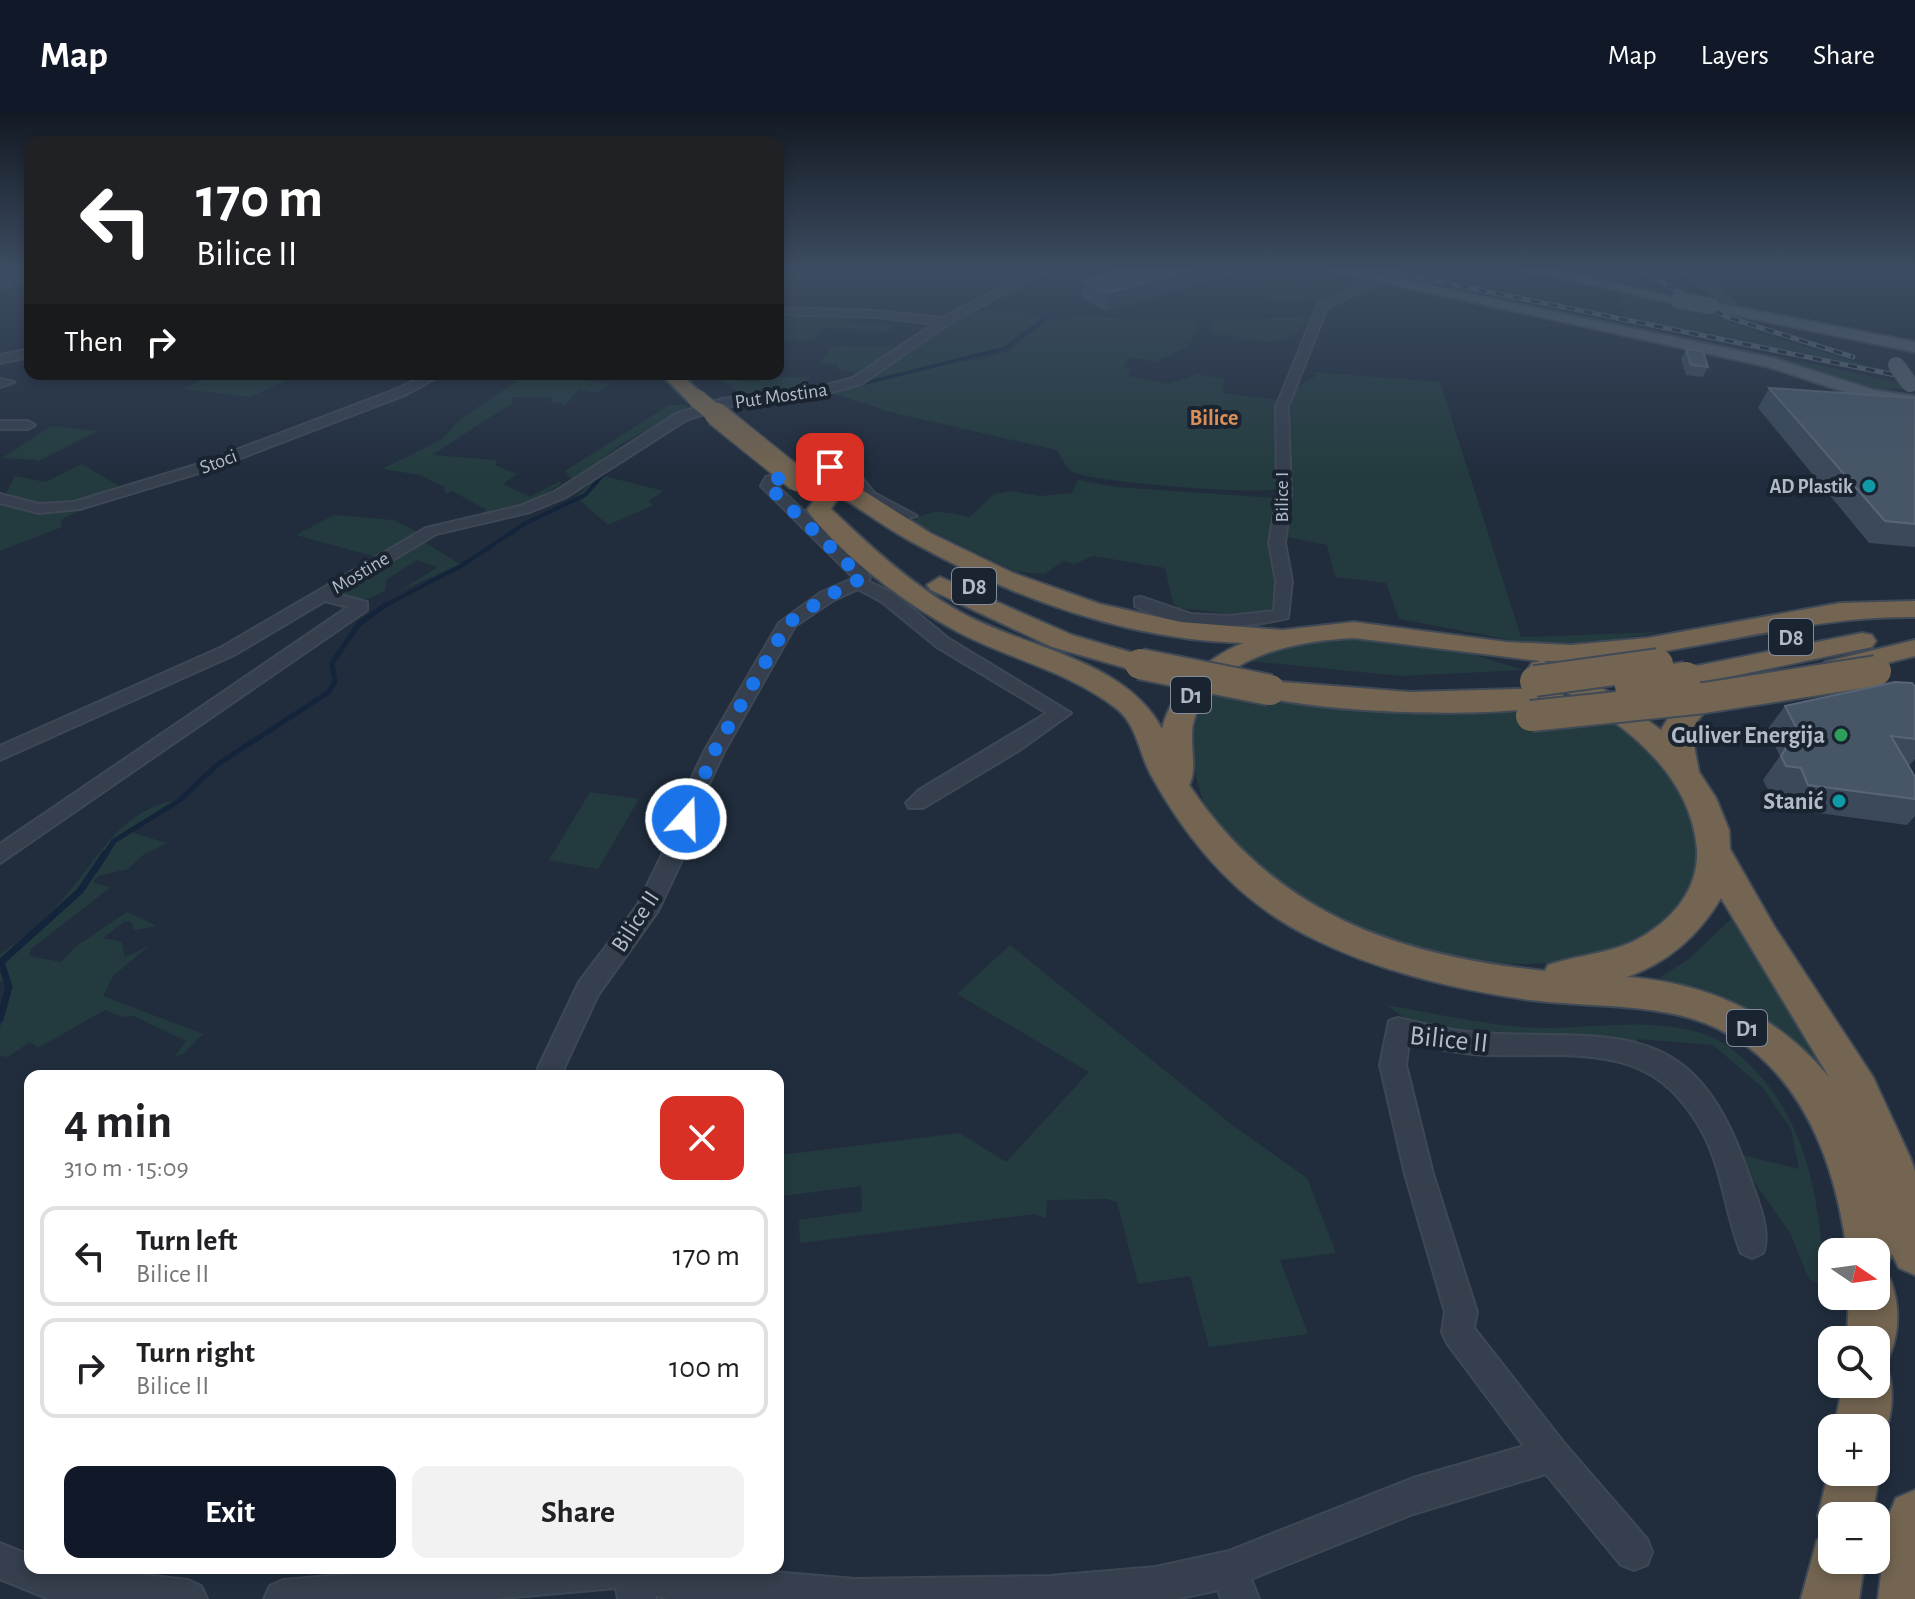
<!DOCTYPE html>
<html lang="en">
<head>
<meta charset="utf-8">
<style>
	:root { --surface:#fff; --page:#f2f2f2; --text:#202124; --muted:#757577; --line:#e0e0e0; --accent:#111827 }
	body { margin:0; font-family:"Alegreya Sans",sans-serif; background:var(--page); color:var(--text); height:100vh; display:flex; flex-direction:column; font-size:30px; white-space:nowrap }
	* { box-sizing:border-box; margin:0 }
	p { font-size:26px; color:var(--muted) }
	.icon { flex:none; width:44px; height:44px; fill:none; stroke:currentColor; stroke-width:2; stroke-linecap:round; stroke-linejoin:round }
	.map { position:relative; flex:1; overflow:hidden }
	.side { position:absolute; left:24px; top:958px; width:760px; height:504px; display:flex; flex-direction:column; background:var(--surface); border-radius:16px; box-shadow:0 4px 12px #0003 }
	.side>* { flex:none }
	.banner { position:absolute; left:24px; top:24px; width:760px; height:244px; border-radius:16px; box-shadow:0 4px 12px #0003; background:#202124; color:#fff; overflow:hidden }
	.needle { width:52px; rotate:103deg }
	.controls { position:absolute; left:1818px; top:1126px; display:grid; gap:16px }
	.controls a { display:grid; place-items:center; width:72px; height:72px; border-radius:16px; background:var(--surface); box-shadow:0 4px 12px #0003; font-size:40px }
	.pin { position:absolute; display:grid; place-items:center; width:68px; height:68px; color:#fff; margin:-34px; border-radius:16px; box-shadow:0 4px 12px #0006 }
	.me { position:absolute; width:88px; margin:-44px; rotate:20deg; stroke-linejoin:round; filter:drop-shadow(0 0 6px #0008) }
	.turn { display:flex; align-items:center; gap:28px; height:168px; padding:0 40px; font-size:36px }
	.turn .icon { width:104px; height:104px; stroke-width:2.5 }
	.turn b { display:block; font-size:56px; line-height:68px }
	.then { display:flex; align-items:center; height:76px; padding:0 40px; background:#0003; gap:16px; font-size:30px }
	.round { display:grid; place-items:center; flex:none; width:84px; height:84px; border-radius:16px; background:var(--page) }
	.headline { display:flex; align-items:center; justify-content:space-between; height:136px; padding:0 40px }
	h1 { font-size:48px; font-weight:700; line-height:60px }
	.button { display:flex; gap:16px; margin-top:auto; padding:16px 40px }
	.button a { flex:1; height:92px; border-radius:16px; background:var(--accent); color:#fff; font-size:32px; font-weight:700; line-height:92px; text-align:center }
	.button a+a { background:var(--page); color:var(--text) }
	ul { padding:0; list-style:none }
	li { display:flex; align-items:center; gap:24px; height:100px; margin:0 16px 12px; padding:0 24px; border:4px solid var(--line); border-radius:16px }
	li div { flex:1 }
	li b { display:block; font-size:30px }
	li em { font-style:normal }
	header { display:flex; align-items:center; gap:48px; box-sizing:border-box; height:112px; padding:0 40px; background:var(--accent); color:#fff }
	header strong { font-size:38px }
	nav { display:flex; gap:44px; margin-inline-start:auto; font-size:28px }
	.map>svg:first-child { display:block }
	.green { fill:#233b3e }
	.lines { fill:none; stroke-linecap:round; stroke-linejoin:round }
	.stream-far3 { stroke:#13243b; stroke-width:3 }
	.stream-far2 { stroke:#13243b; stroke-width:4 }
	.stream-far1 { stroke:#13243b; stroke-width:5 }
	.stream { stroke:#13243b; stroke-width:7 }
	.minor-casing { stroke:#3e4855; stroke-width:4 }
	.major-casing { stroke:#3e4855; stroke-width:4 }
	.highway-casing { stroke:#404a57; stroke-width:4 }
	.minor { fill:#353f4d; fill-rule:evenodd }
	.major { fill:#525e6d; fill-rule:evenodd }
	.highway { fill:#736551; fill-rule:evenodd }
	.rail-casing { stroke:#566374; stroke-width:5 }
	.rail { stroke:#1a2431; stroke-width:3; stroke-dasharray:9; stroke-linecap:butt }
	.major-bridge-casing { stroke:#3e4855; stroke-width:18; stroke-linecap:butt }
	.highway-bridge-far2-casing { stroke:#404a57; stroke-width:20; stroke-linecap:butt }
	.highway-bridge-far1-casing { stroke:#404a57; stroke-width:26; stroke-linecap:butt }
	.highway-bridge-casing { stroke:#404a57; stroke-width:34; stroke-linecap:butt }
	.major-bridge { stroke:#525e6d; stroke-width:16 }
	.highway-bridge-far2 { stroke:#736551; stroke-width:18 }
	.highway-bridge-far1 { stroke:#736551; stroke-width:23 }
	.highway-bridge { stroke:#736551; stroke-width:30 }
	.wall { fill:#3b495b }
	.shaded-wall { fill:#2b394a }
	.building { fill:#475667; stroke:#586576; stroke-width:2 }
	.route { stroke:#1a73e8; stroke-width:14; stroke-dasharray:0 25.2 }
	.culture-dot { fill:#0f9aa8; stroke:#1a2431; stroke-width:3 }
	.leisure-dot { fill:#2e9e5b; stroke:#1a2431; stroke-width:3 }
	.labels { text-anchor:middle; stroke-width:8; stroke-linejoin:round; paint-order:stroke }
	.far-street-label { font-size:20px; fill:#b0bac8; stroke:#1a2431 }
	.far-poi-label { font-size:20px; font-weight:bold; fill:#b0bac8; stroke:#1a2431; text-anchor:end }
	.far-neighbourhood-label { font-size:22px; font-weight:bold; fill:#db8f58; stroke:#1a2431 }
	.shield { fill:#1a2431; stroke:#838d9b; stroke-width:2 }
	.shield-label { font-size:22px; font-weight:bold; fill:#b0bac8 }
	.poi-label { font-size:24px; font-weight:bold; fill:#b0bac8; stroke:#1a2431; text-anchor:end }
	.street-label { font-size:24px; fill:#b0bac8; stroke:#1a2431 }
	.near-street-label { font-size:28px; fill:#b0bac8; stroke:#1a2431 }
</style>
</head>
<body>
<header>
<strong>Map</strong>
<nav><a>Map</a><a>Layers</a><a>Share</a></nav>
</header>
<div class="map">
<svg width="1915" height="1487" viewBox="0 0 1915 1487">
	<rect width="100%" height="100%" fill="#212d3d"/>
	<path class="green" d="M1264,162C1274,164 1294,172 1303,170C1320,166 1336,161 1351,175L1321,185L1323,188L1268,191L1262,178L1267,168L1258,165Z
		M1433,172L1897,270L1904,277H1880L1792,252Z
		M1618,179L1685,191L1749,218L1890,260L1625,205Z
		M979,199L1023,200L1042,206L1003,235L867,269L943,217Z
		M778,200L850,203L843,210L891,213L888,219L824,216L812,229L778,228Z
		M1072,204L1199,210L1189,234L1155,250L1132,245L1122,254L1130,257L1128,264L1169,272L1198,262L1224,267L1223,281L1278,288L1276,377C1257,383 1086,370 1071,359C1065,355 1061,344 1057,338L890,300L832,281L963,249L980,248L1009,239L1047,209L1065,208Z
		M1305,205L1312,207L1309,214H1301C1288,242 1234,224 1209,220L1215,208Z
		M834,233L902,235L856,261L839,258L837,252L819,253Z
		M1310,260L1440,270L1521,525L1663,520L1568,534L1516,529L1399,507L1386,471L1335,465L1327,433L1287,425C1293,375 1281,325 1296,276L1318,263Z
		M301,262L250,285L183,277L201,268H136L56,263Z
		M503,262H580L579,267L609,272L622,262H628L596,281L579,277L563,295V292L550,291L553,286L511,285L512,291L432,343L497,348L495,353L517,362L503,372L530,385L560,369L561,372L525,393L470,406L487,398L452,379L446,382L444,375L420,363L382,357L442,327L458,309L515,270Z
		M713,262C732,262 741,272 761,270L751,265H810L799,276L743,284Z
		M669,293H686L690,296L621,332L573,369L565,359Z
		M51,314L98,319L35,351L37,348L2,346Z
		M82,352L124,377C78,391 52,400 6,381L15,364L45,370Z
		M600,363L664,379L648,389L654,393L608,413L576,385Z
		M1078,368L1115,375L1276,386L1278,394L1270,430L1276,496L1237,503L1179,496L1173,491L1165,456L1093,444L1075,452L1063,449L1045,462L1017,460L913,410C932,394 948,401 970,405L994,382L1012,379L1040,384L1072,381Z
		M0,392L45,401L85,395L61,408L62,415L0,439Z
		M334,403L393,408L420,421L376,445L296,423Z
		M421,428L460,452L398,480L438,455L417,448L386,468L385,478C371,489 355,490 339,482L338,478Z
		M1378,525L1452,536L1524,558L1401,564L1250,549C1292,531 1333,527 1378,525Z
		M1215,577L1467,598L1597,591C1635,621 1673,650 1694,696C1698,705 1697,717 1698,726C1699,735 1702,748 1700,756C1687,811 1617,842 1568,849C1506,858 1422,846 1365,822C1345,813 1326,799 1307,789C1265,765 1214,728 1200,679C1189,643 1188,606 1215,577Z
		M590,680L639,687L598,757L549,748Z
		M177,688L126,719L167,731L143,743L128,757L98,764L93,771L111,775L31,837L29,844L61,850L75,835L127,800L157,814L134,818L131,810L125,809L103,826L122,830L125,845L149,834L113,864L103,884L203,922L182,943L175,944L186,929L134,904L123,905L105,898L38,936L30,930L8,945L0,944V916L12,873L0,868V842C25,825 51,802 70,779C101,741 123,697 177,688Z
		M1731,807L1787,889L1842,985C1783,914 1748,890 1659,866L1689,847Z
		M1010,833L1231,1012L1307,1066L1336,1141L1280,1148L1308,1222L1209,1235L1190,1164L1138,1172L1117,1090L1107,1087L1047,1088L1046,1106L1034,1102L800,1131L799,1108L862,1099L861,1074L783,1084L781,1043L960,1021L1006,1050L1089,960L957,882Z
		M1386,893C1439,902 1495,916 1549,916C1599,915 1652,906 1701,921C1717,925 1735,939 1747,950C1810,1010 1819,1092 1826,1175L1809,1167L1790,1121L1734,1041L1799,1057L1791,1017L1763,976L1713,933L1637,927L1639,935L1488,925L1415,913Z"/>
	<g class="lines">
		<path class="stream-far3" d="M857,273L1006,236L1047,205"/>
		<path class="stream-far2" d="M382,495L461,454L526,411L585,383L611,354"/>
		<path class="stream-far1" d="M104,744L114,729L180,688L218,652L329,580L335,570L332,551L359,512L385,493"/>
		<path class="stream" d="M0,851L80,779L105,742
			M0,907L9,875L1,850"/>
		<g class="minor-casing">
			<path id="minor" d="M1039,156H1052L948,212L861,272L828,281L724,295L686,308L566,385L530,400L436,422L336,482L367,490V498L0,751V732L348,495L325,489L234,543L0,648V634L222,535L426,416L520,394L556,379L676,302L722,287L827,273L853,266L934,212L877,205L778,202V196L877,199L942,206Z
				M1674,156C1699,156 1723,179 1738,197L1729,199L1713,182Z
				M30,163V169L0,176V170Z
				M1376,166L1385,168L1327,196L1288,295L1291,382L1285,431L1292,469L1288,506C1237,518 1182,519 1135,494V486L1141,485L1191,502L1229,504L1274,499L1276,469L1269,431L1277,382L1276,295L1318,192Z
				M30,237V245L0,251V243Z
				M428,262H443L405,283L212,357L80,397L39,401L0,391V382L39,392L74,390L202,351L397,277Z
				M0,267L14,270L0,275Z
				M0,309H28L35,313L28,317H0Z
				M830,351L853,354L874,381L917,404L904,407L864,387L844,361L830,359L776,373L866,458L870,466L868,469L894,482L949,527L1071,601L1018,639L923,696H909L906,691L919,678L1047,601L937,535L882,490L858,477L832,489L795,514L725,638L704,682L689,733L658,799L598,883L564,956L565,964H539L538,956L579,870L637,794L667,733L684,682L705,638L779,511L820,481L854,466L761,374L766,365Z
				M1398,906C1424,912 1450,919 1476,921C1607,929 1691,898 1745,1053C1753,1077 1773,1117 1763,1141L1752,1146L1741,1141C1726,1104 1723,1062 1705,1025C1656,929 1585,945 1494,943C1465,943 1437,937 1409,930L1406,953L1433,1062L1477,1200L1474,1216L1564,1331L1647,1427L1652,1440L1647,1453L1634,1458L1621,1453L1546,1362L1413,1402L1251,1467L1259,1487H1221L1218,1478L1176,1487H667L655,1483L656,1487H618L616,1476L490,1487H264L270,1474L283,1468L424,1456H728L855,1467L1050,1464L1156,1455L1229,1439L1413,1366L1524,1334L1447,1231L1442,1220L1445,1200L1405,1062L1380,953L1389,909Z
				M0,1431L30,1443V1456H84L188,1468L201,1474L207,1487H49L0,1467Z"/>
		</g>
		<g class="major-casing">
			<path id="major" d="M1318,156H1345L1773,246L1874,278L1915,284V294L1866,287L1769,255Z
				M1517,156H1544L1685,188L1678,192Z
				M1711,190L1915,230V240L1706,197V191Z"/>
		</g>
		<g class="highway-casing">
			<path id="highway" d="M661,262H681L706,286L703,290H689Z
				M818,356L853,372L930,421L1013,461L1100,492L1181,510L1282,518L1354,510L1507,530L1571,533L1647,526L1840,491L1915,489V505C1789,503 1670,552 1544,549L1609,580L1661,618C1675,593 1700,568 1731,576L1735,582L1731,588L1707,596L1691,618L1699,660L1716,686L1729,718L1730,737L1774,814L1873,965L1910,1045L1915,1059V1163L1899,1156L1892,1142L1886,1156L1876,1160V1140H1847C1834,1036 1789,926 1674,902C1627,892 1578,894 1530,888C1453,877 1376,859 1306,823C1237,788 1188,730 1151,663C1139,641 1137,613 1117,597C1077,565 1026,551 981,531C924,506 844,448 807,398L817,384H833L836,389L831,397C871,435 912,473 960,500C1024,536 1125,547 1162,617C1172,577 1206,546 1243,531C1128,528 1014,486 914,431C878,412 847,385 810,368L807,363L810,358ZM1354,526L1541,549L1532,551L1528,557L1532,563C1604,596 1690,651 1697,737C1699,772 1679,800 1651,819C1619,842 1584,841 1548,853L1545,859C1395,843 1276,802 1189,673C1198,658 1189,631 1193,612C1210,544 1295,529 1354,526ZM1721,786L1829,965C1777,902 1708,871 1627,865C1669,850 1699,823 1721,786Z
				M940,465L1072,523L1150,546L1154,552L1150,558L1140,560L1052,535L931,478L927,473Z
				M1862,521L1872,523L1876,529L1872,535L1686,574L1676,571L1672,565L1676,559L1686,556Z
				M1915,528V544L1835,564L1825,562L1821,556L1825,550Z
				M1270,569L1410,580L1550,576L1560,579L1564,585L1560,591C1496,608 1325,601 1260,584L1256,578L1260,572Z
				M1876,1161L1890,1167C1900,1192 1900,1220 1889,1245L1877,1250L1886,1254C1896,1277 1893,1315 1876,1335V1316H1834L1843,1272H1876V1228H1847L1849,1184H1876Z
				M1832,1346V1360H1876V1351L1880,1360L1872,1404H1832V1448H1865L1859,1487H1801L1817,1428L1827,1424L1818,1404Z
				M1915,1378V1487H1878L1888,1405L1896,1386Z"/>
		</g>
		<use href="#minor" class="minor"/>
		<use href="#major" class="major"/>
		<use href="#highway" class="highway"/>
		<g class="rail-casing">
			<path id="rail" d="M1372,156L1915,267
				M1635,156L1727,205L1853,245"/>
		</g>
		<use href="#rail" class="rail"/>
		<g class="major-bridge-casing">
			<path id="major-bridge" d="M1678,188L1711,194
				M1896,253L1910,272"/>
		</g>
		<g class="highway-bridge-far2-casing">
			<path id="highway-bridge-far2" d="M696,286L718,304"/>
		</g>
		<g class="highway-bridge-far1-casing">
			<path id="highway-bridge-far1" d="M716,302L798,368"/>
		</g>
		<g class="highway-bridge-casing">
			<path id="highway-bridge" d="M1140,552L1270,578
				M1535,569L1658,552
				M1630,574L1686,565
				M1531,604L1704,586L1876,559"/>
		</g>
		<use href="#major-bridge" class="major-bridge"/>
		<use href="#highway-bridge-far2" class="highway-bridge-far2"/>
		<use href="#highway-bridge-far1" class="highway-bridge-far1"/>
		<use href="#highway-bridge" class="highway-bridge"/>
	</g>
	<path class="wall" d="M1115,156H1253L1107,199L1082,187L1084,169L1114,160Z
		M1686,237L1708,255L1703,265L1686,263L1681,247Z
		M1769,276L1915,286V435L1869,431L1758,296Z
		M1915,575V647L1910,653H1908L1915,665V704L1907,713L1789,697L1782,680L1768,678L1763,668L1780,644L1767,618L1785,594Z"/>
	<path class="shaded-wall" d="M1195,156H1253L1107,199L1109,181Z"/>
	<path class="building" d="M1122,156H1195L1109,181L1084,169L1123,157Z
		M1686,237L1703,239L1708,255L1691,253Z
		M1769,276L1915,286V412L1885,409Z
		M1895,570L1912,571L1915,575V627L1891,624L1915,665V687L1808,673L1801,656L1786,654L1781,644L1786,636L1806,634L1785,594Z"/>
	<linearGradient id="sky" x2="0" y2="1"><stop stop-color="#121922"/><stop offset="0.43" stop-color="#3d4c62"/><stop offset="1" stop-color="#3d4c62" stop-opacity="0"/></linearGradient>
	<rect width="1915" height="364" fill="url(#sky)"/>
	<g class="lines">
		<path class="route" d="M686,707L715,638L788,511L826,485L862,466L768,374L771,368L830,355"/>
	</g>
	<g class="culture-dot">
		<circle cx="1869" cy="374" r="8"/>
		<circle cx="1839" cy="689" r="8"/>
	</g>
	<circle class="leisure-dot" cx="1841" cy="623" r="8"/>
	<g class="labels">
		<g class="far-street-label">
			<text transform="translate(781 283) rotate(-8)" y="7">Put Mostina</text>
			<text transform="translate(218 349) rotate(-21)" y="7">Stoci</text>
			<text transform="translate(1281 385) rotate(-90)" y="7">Bilice I</text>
			<text transform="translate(360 460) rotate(-31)" y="7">Mostine</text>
		</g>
		<g class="far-poi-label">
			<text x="1853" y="381">AD Plastik</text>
		</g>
		<g class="far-neighbourhood-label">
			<text x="1214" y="313">Bilice</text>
		</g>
		<g class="shield">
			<rect x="952" y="456" width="44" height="36" rx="6"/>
			<rect x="1769" y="507" width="44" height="36" rx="6"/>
			<rect x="1171" y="565" width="40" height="36" rx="6"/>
			<rect x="1727" y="898" width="40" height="36" rx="6"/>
		</g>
		<g class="shield-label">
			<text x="974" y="482">D8</text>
			<text x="1791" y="533">D8</text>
			<text x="1191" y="591">D1</text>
			<text x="1747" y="924">D1</text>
		</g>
		<g class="poi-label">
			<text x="1825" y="631">Guliver Energija</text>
			<text x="1823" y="697">Stanić</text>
		</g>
		<g class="street-label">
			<text transform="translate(635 809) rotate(-57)" y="8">Bilice II</text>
		</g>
		<g class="near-street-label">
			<text transform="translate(1449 926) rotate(6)" y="10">Bilice II</text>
		</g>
	</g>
</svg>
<div class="controls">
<a><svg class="needle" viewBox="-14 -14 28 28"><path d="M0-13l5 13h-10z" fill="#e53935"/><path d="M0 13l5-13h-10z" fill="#757577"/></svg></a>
<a><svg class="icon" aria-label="search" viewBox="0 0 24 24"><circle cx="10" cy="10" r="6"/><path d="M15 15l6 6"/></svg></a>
<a>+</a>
<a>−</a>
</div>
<div class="pin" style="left:830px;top:355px;background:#d93025"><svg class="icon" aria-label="arrive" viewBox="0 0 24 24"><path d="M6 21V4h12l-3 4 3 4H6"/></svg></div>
<svg class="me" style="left:686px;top:707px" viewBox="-20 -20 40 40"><circle r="17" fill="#1a73e8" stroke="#fff" stroke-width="3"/><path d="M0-11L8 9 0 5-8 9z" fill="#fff"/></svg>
<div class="banner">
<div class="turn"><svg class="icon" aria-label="left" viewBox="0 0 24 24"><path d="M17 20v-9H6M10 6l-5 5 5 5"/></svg><div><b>170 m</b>Bilice II</div></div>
<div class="then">Then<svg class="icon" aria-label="right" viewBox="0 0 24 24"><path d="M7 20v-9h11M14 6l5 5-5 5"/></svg></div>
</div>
<section class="side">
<div class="headline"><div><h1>4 min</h1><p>310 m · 15:09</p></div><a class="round" style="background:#d93025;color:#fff"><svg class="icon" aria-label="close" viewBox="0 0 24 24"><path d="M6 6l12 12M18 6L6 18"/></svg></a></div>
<ul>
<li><svg class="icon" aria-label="left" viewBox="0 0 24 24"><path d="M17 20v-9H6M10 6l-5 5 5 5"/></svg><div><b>Turn left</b><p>Bilice II</p></div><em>170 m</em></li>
<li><svg class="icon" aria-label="right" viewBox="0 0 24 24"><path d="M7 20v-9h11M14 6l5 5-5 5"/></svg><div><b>Turn right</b><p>Bilice II</p></div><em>100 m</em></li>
</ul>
<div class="button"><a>Exit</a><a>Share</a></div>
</section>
</div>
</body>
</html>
